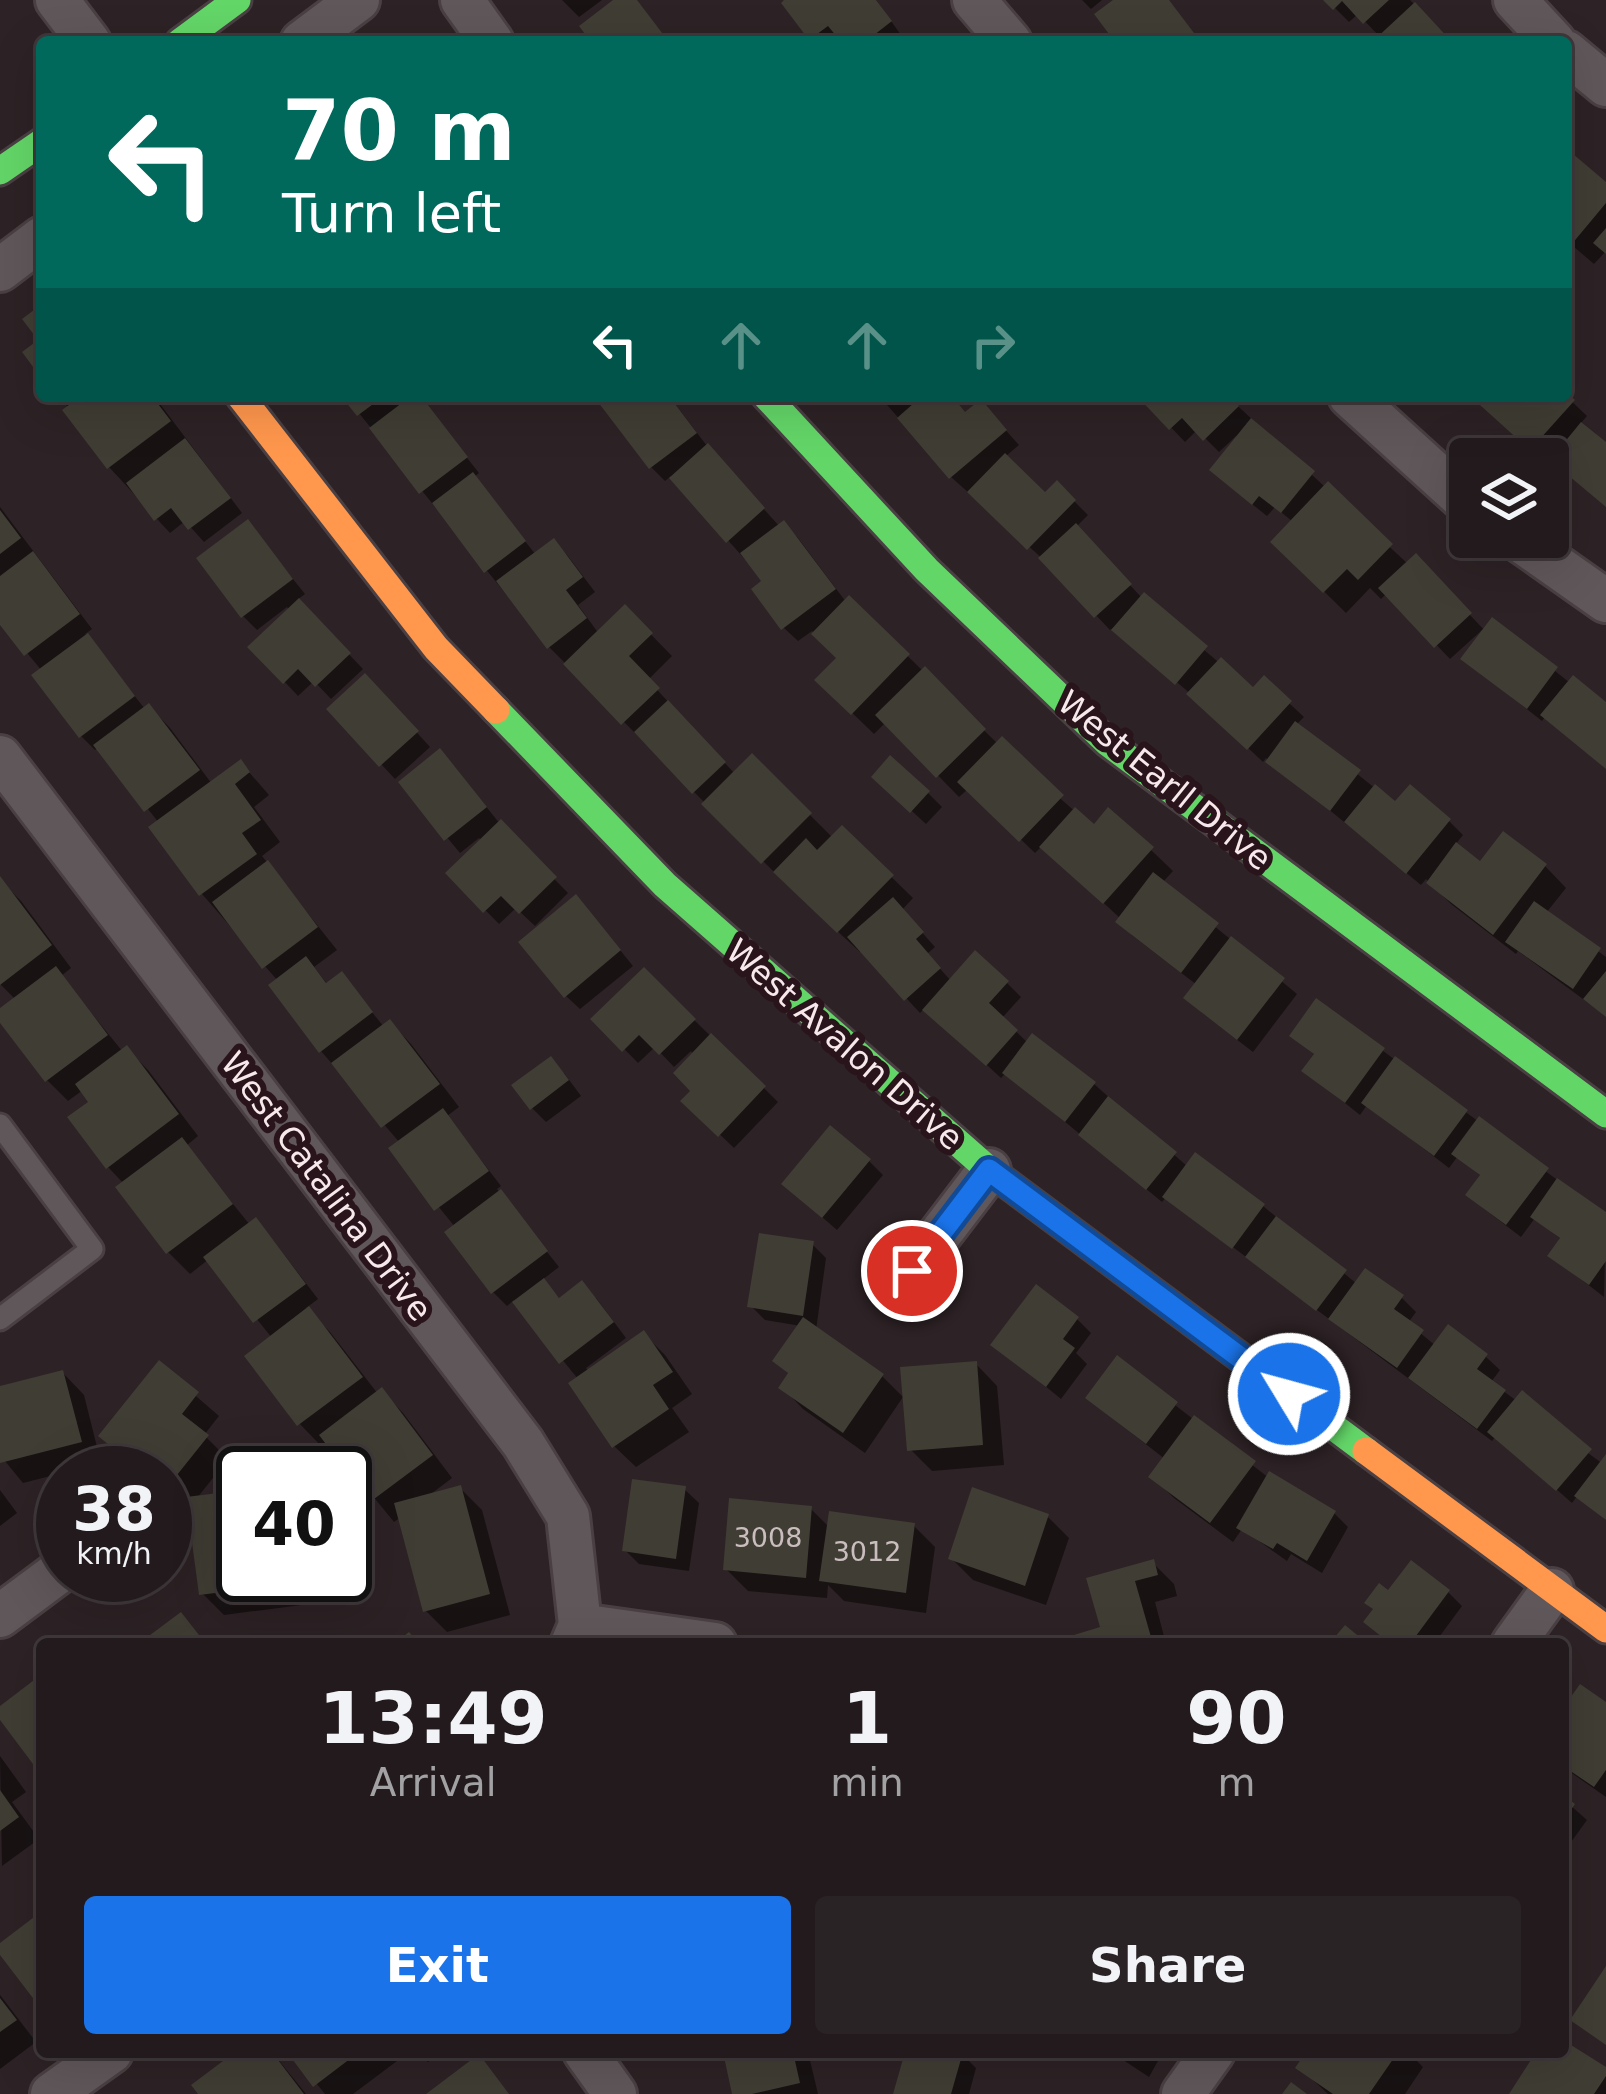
<!DOCTYPE html>
<html lang="en">
<head>
<meta charset="utf-8">
<style>
	:root { --surface:#221a1c; --page:#2a2325; --text:#f1f3f6; --muted:#a2a1a3; --line:#3f383b; --accent:#1a73e8 }
	body { margin:0; font-family:"DejaVu Sans",sans-serif; background:var(--page); color:var(--text); height:100vh; display:flex; flex-direction:column; font-size:45px; white-space:nowrap }
	* { box-sizing:border-box; margin:0 }
	p { font-size:39px; color:var(--muted) }
	.icon { flex:none; width:66px; height:66px; fill:none; stroke:currentColor; stroke-width:2; stroke-linecap:round; stroke-linejoin:round }
	.map { position:relative; flex:1; overflow:hidden }
	.side { position:absolute; left:36px; top:1638px; width:1533px; height:420px; display:flex; flex-direction:column; background:var(--surface); border-radius:12px; box-shadow:0 12px 48px #0002,0 0 0 3px var(--line) }
	.side>* { flex:none }
	.hud { position:absolute; left:36px; top:36px; width:1536px; height:366px; border-radius:12px; box-shadow:0 12px 48px #0002,0 0 0 3px var(--line); background:#00695c; color:#fff; overflow:hidden }
	.fabs { position:absolute; left:1449px; top:438px; display:grid; gap:24px }
	.fabs a { display:grid; place-items:center; width:120px; height:120px; border-radius:12px; background:var(--surface); box-shadow:0 12px 48px #0002,0 0 0 3px var(--line); font-size:60px }
	.speed { position:absolute; left:36px; top:1446px; display:flex; gap:24px; font-size:60px; font-weight:700; text-align:center }
	.speed>* { display:grid; place-content:center; width:156px; height:156px; border-radius:50%; background:var(--surface); box-shadow:0 12px 48px #0002,0 0 0 3px var(--line); line-height:1 }
	.speed small { font-size:30px; font-weight:400 }
	.speed .limit { border:6px solid #111; border-radius:18px; background:#fff; color:#111 }
	.pin { position:absolute; display:grid; place-items:center; width:102px; height:102px; color:#fff; margin:-51px; border:6px solid #fff; border-radius:50%; box-shadow:0 3px 12px #0007 }
	.me { position:absolute; width:132px; margin:-66px; rotate:307deg; stroke-linejoin:round; filter:drop-shadow(0 0 9px #0008) }
	.turn { display:flex; align-items:center; gap:42px; height:252px; padding:0 48px; font-size:54px }
	.turn .icon { width:156px; height:156px; stroke-width:2.5 }
	.turn b { display:block; font-size:84px; line-height:102px }
	.lanes { display:flex; align-items:center; height:114px; padding:0 48px; background:#0003; justify-content:center; gap:60px; direction:ltr }
	.lanes .off { opacity:.35 }
	.eta { display:flex; justify-content:space-evenly; align-items:center; height:204px; text-align:center }
	.eta b { font-size:72px; font-weight:700; line-height:84px }
	.cta { display:flex; gap:24px; margin-top:auto; padding:24px 48px }
	.cta a { flex:1; height:138px; border-radius:12px; background:var(--accent); color:#fff; font-size:48px; font-weight:700; line-height:138px; text-align:center }
	.cta a+a { background:var(--page); color:var(--text) }
	.map>svg:first-child { display:block }
	.shadow { fill:#0007 }
	.building { fill:#403d34 }
	.lines { fill:none; stroke-linecap:round; stroke-linejoin:round }
	.lane-casing { stroke:#4a4043; stroke-width:27 }
	.street-casing { stroke:#4a4043; stroke-width:48 }
	.fast-casing { stroke:#4a4043; stroke-width:33 }
	.slow-casing { stroke:#4a4043; stroke-width:33 }
	.lane { stroke:#60575a; stroke-width:21 }
	.street { stroke:#60575a; stroke-width:42 }
	.fast { stroke:#63d668; stroke-width:27 }
	.slow { stroke:#ff974d; stroke-width:27 }
	.route-casing { stroke:#114b97; stroke-width:30 }
	.route { stroke:#1a73e8; stroke-width:21 }
	.labels { text-anchor:middle; stroke-width:12; stroke-linejoin:round; paint-order:stroke }
	.number-label { font-size:27px; fill:#c9bdbe }
	.street-label { font-size:33px; fill:#f7e8ec; stroke:#28141a }
</style>
</head>
<body>
<div class="map">
<svg width="1606" height="2094" viewBox="0 0 1606 2094">
	<rect width="100%" height="100%" fill="#2d2225"/>
	<path class="shadow" d="M562,0H602L579,17Z
		M789,0H876L906,42H815L785,3Z
		M1082,0H1102L1091,9Z
		M1327,0H1410L1449,42H1377L1381,38L1358,14L1349,22Z
		M1566,152L1606,185V251L1594,264L1566,240Z
		M60,396H154L242,513L204,542L185,521L170,533L109,467Z
		M345,396H405L409,401L418,396L479,473L474,477L536,555L553,542L567,555L595,592L578,605L599,634L625,608L672,656L648,680L735,774L752,757L833,838L842,829L913,898L902,910L935,947L927,954L951,981L1007,983L1021,997L1002,1018L1028,1043L1094,1084L1188,1167L1263,1206L1357,1284L1365,1272L1402,1298L1416,1312L1408,1323L1436,1346L1449,1329L1486,1357L1500,1370L1491,1382L1603,1464L1606,1459V1520L1578,1495L1572,1503L1496,1436L1492,1441L1166,1197L1162,1202L1006,1073L1001,1078L925,1008L920,1013L862,950L860,952L785,883L549,647Z
		M605,396H669L707,446L780,527L784,524L798,538L846,602L849,599L998,744L1094,828L1151,850L1173,871L1162,883L1297,994L1253,1052L1201,1012L1197,985L1133,936L1119,922L1121,919L1042,846L1035,853L968,789L959,797L886,722L874,734L840,701V658L812,631L798,641L784,628L765,582L671,476L665,481L651,467Z
		M879,396H950L966,415L994,417L1019,445L1005,457L1045,497L1057,484L1088,515L1076,527L1142,598L1253,691L1264,680L1304,717L1296,725L1396,805L1449,821L1463,835L1455,845L1480,865L1545,866L1566,888L1546,913L1606,957V1016L1518,951L1516,954L1451,904L1426,879L1421,885L1266,758L1263,762L1192,695L1113,628L1110,630L1044,560L951,477Z
		M1141,396H1227L1408,564L1416,557L1485,631L1493,621L1570,683L1606,706V768L1546,716L1542,721L1464,659L1485,632L1482,630L1450,659L1387,593L1381,599L1370,588L1346,613L1274,542L1293,522L1275,507L1267,516L1227,484L1239,439L1236,436L1219,452L1197,430L1185,442Z
		M1475,396H1566L1587,416L1580,424L1606,446V506L1551,457L1543,459Z
		M0,507L92,629L85,634L145,709L149,706L170,728L212,784L241,763L269,795L254,807L280,842L262,856L337,950L314,967L328,985L342,975L384,1027L390,1022L411,1044L459,1107L447,1116L501,1186L497,1189L559,1267L542,1280L561,1300L596,1298L626,1338L586,1368L589,1372L644,1334L665,1355L692,1394L672,1408L689,1432L636,1467L614,1446L578,1379L514,1300L507,1306L493,1292L455,1227L392,1149L400,1143L321,1051L272,986L278,981L202,894L152,828L159,823L99,747L95,750L81,736L36,676L42,671L0,620Z
		M248,523L305,594L297,600L363,669L331,699L314,681L298,696L252,647L290,611L287,607L257,630L243,616Z
		M379,691L430,747L395,779L330,709Z
		M454,766L500,824L568,893L535,926L516,908L499,924L449,873L482,841L479,838L460,853L402,783Z
		M889,790L928,793L942,807L926,824Z
		M0,880L21,901L71,968L61,976L123,1052L127,1049L148,1070L198,1136L186,1146L250,1225L269,1235L318,1299L306,1308L330,1332L378,1394L382,1391L403,1413L452,1478L427,1497L460,1488L482,1510L510,1615L447,1632L426,1611L401,1517L394,1522L328,1441L321,1446L300,1424L248,1356L272,1338L209,1259L190,1274L168,1252L119,1187L124,1184L108,1167L92,1102L83,1090L68,1101L47,1080L0,1018V1012L16,1000L0,984Z
		M589,912L633,966L580,1009L566,996Z
		M644,971L778,1102L734,1148L685,1101L695,1091L694,1055L691,1051L674,1067L655,1047L638,1063L595,1019Z
		M1317,1002L1606,1216L1604,1297L1551,1256L1562,1240L1535,1218L1521,1237L1483,1208L1469,1194L1482,1177L1458,1156L1449,1168L1367,1105L1360,1115L1305,1071L1316,1056L1293,1035Z
		M564,1073L581,1096L546,1122L532,1108Z
		M869,1161L883,1175L837,1230L799,1197Z
		M812,1244L826,1258L816,1330L882,1376L903,1397L865,1453L803,1409L782,1387L790,1375L776,1361L801,1326L765,1320L751,1306Z
		M1077,1319L1091,1333L1076,1353L1087,1364L1061,1399L994,1344Z
		M1117,1360L1269,1478L1334,1513L1348,1527L1322,1573L1291,1554L1287,1561L1242,1529L1233,1542L1174,1498L1152,1477L1165,1459L1103,1411Z
		M976,1364L997,1386L1004,1465L932,1471L910,1449Z
		M160,1365L219,1416L204,1435L228,1459L197,1498L243,1493V1575H313L317,1603L224,1615L202,1593L188,1509L165,1491V1473H143L102,1436Z
		M63,1373L84,1395L101,1463L23,1483L0,1455V1389Z
		M684,1489L699,1503L689,1571L639,1564L625,1550Z
		M0,1490L17,1513L0,1526Z
		M811,1509L830,1528L914,1526L935,1547L926,1613L844,1601L828,1585L827,1598L748,1591L726,1569Z
		M1047,1516L1069,1538L1046,1605L973,1580L952,1559Z
		M1153,1563L1174,1584L1177,1596L1155,1602L1166,1644H1079L1104,1629L1090,1580Z
		M1448,1592L1462,1606L1434,1644H1391L1389,1594Z
		M1606,1706V1797L1563,1767V1713Z
		M0,1756L26,1792L12,1802L39,1839L2,1866Z
		M1563,1799L1587,1820L1563,1853Z
		M0,1995L36,2042L0,2069Z
		M1563,2043L1606,2071V2094H1514L1539,2052H1563Z
		M240,2052H272L306,2094H202Z
		M291,2052H396L401,2058L353,2094H325Z
		M418,2052H441L428,2062Z
		M726,2052H808L818,2094H735Z
		M908,2052L962,2054L976,2068L969,2094H896Z
		M984,2052H1015L993,2061Z
		M1111,2052H1185L1180,2062L1163,2052L1149,2077Z
		M1310,2052H1408L1423,2067L1405,2094H1328L1299,2067Z"/>
	<path class="building" d="M613,0H637L669,42H591L579,26Z
		M784,0H876L892,21L865,42H841L828,26L809,40L781,3Z
		M1113,0H1169L1197,37L1190,42H1115L1094,14Z
		M1323,0H1389L1363,24L1342,1L1333,10Z
		M1415,2L1452,42H1372Z
		M1566,148L1606,182V203L1571,245L1566,241Z
		M1606,228V254L1593,243Z
		M42,304V379L22,352L38,340L22,319Z
		M1566,392L1575,400L1530,450L1470,396H1566Z
		M81,396H152L171,421L107,469L62,410Z
		M341,396H384L357,416Z
		M411,396H421L468,457L419,494L369,428Z
		M605,396H669L697,433L649,469L598,402Z
		M922,396H952L965,412L981,399L1007,430L949,479L897,418Z
		M1137,396H1230L1239,406L1203,441L1182,418L1169,430Z
		M1251,418L1315,471L1281,513L1259,496L1252,505L1209,470Z
		M1581,422L1606,442V507L1550,460Z
		M185,438L231,498L188,530L171,508L154,521L126,483Z
		M708,443L765,508L726,543L669,478Z
		M1005,453L1045,492L1057,480L1076,500L1027,550L967,492Z
		M473,472L526,541L484,573L432,503Z
		M1328,481L1393,544L1358,580L1347,569L1323,593L1270,542Z
		M0,510L21,538L0,554Z
		M248,519L293,579L241,618L196,558Z
		M784,520L836,589L781,630L751,589L761,581L740,553Z
		M1076,523L1132,584L1094,618L1038,558Z
		M554,538L583,577L566,590L587,618L547,649L496,581Z
		M33,551L80,614L24,656L0,625V576Z
		M1416,553L1472,613L1434,648L1378,588Z
		M1144,592L1208,646L1175,685L1111,630Z
		M849,595L910,654L851,715L814,680L836,658L811,634Z
		M299,598L351,653L315,687L298,669L283,684L247,647Z
		M625,604L653,633L629,656L660,688L621,725L563,664Z
		M1492,617L1558,667L1527,709L1460,659Z
		M88,633L135,696L79,738L31,675Z
		M1221,657L1253,687L1264,675L1292,701L1247,750L1186,694Z
		M925,666L986,729L936,778L875,715Z
		M365,673L419,731L379,767L326,709Z
		M1573,675L1606,702V769L1540,715Z
		M668,700L726,762L692,794L634,732Z
		M149,703L200,770L144,812L93,745Z
		M1295,721L1361,770L1330,811L1265,762Z
		M1002,736L1064,795L1019,842L957,782Z
		M440,748L487,807L444,841L398,782Z
		M752,753L812,813L761,864L701,804Z
		M890,755L930,791L910,813L871,777Z
		M241,759L250,772L235,784L261,820L242,833L257,854L199,896L148,827Z
		M1375,784L1395,801L1410,784L1451,819L1406,874L1344,822Z
		M1075,807L1094,824L1108,807L1154,847L1103,904L1039,847Z
		M501,819L557,877L519,914L501,896L483,913L445,873Z
		M842,825L894,875L837,933L773,872L806,838L817,850Z
		M1503,831L1547,864L1493,935L1426,883L1456,842L1480,861Z
		M268,860L318,927L262,969L212,902Z
		M1153,872L1219,923L1181,973L1115,922Z
		M0,876L52,945L0,985Z
		M576,894L621,950L564,998L518,942Z
		M893,897L924,932L916,939L941,968L904,1001L847,937Z
		M1534,901L1601,948L1573,989L1505,942Z
		M1231,936L1285,978L1237,1040L1183,998Z
		M975,950L1009,981L989,1003L1018,1030L986,1066L922,1010Z
		M306,956L326,983L342,971L373,1012L319,1053L268,985Z
		M56,966L108,1035L45,1082L0,1023V1008Z
		M644,967L696,1019L659,1055L639,1035L622,1052L590,1019Z
		M1606,971V1017L1583,999Z
		M1316,998L1385,1048L1345,1103L1301,1071L1314,1054L1289,1036Z
		M390,1019L440,1084L381,1128L331,1063Z
		M711,1033L766,1086L718,1137L680,1101L690,1091L673,1073Z
		M1032,1033L1096,1082L1065,1122L1002,1073Z
		M127,1045L179,1114L106,1169L67,1117L88,1102L75,1084Z
		M551,1056L569,1080L530,1110L511,1085Z
		M1395,1056L1468,1110L1434,1156L1361,1103Z
		M1108,1096L1177,1152L1146,1190L1078,1135Z
		M443,1108L489,1171L434,1211L388,1148Z
		M1479,1116L1549,1168L1506,1225L1465,1195L1480,1175L1451,1154Z
		M830,1125L871,1159L822,1218L781,1184Z
		M182,1137L233,1204L166,1254L115,1187Z
		M1195,1152L1265,1204L1232,1249L1162,1197Z
		M1557,1178L1606,1212V1261L1589,1285L1547,1256L1560,1238L1530,1217Z
		M501,1189L548,1251L491,1294L444,1232Z
		M1276,1216L1347,1270L1316,1311L1245,1257Z
		M256,1217L306,1284L253,1323L203,1257Z
		M759,1233L814,1241L803,1316L747,1307Z
		M1365,1268L1404,1295L1394,1309L1424,1330L1397,1368L1328,1319Z
		M544,1278L559,1298L582,1280L614,1322L559,1364L512,1302Z
		M1036,1284L1079,1317L1063,1339L1075,1348L1046,1387L990,1345Z
		M309,1306L363,1377L297,1426L244,1356Z
		M803,1317L884,1374L843,1433L778,1388L788,1373L772,1361Z
		M1448,1324L1488,1354L1477,1369L1506,1390L1477,1429L1408,1378Z
		M644,1330L673,1372L653,1385L669,1409L612,1448L568,1383Z
		M1117,1355L1178,1402L1146,1444L1085,1398Z
		M159,1360L199,1392L182,1414L209,1435L165,1490V1473H144L98,1436Z
		M977,1361L983,1445L907,1451L900,1367Z
		M63,1370L82,1442L0,1463V1386Z
		M382,1387L433,1455L370,1502L319,1435Z
		M1522,1390L1592,1449L1556,1491L1487,1432Z
		M1194,1415L1256,1461L1210,1523L1148,1477Z
		M1606,1454V1520L1574,1496Z
		M1269,1471L1336,1511L1307,1561L1277,1543L1273,1549L1236,1528Z
		M632,1479L686,1486L676,1559L622,1551Z
		M461,1485L490,1594L423,1612L394,1503Z
		M972,1487L1049,1514L1025,1586L948,1559Z
		M243,1490V1575H296L297,1583L199,1595L186,1497Z
		M729,1498L812,1506L806,1578L723,1570Z
		M829,1511L915,1523L906,1593L819,1581Z
		M1154,1559L1158,1575L1135,1581L1153,1644H1076L1074,1635L1100,1627L1086,1578Z
		M1411,1560L1450,1590L1410,1644H1391L1363,1622L1373,1609L1364,1603L1379,1583L1388,1590Z
		M181,1612L206,1644H138Z
		M1345,1625L1368,1644H1329Z
		M409,1632L419,1644H394Z
		M42,1674V1770L39,1772L0,1720V1706Z
		M1580,1684L1606,1702V1770L1594,1787L1563,1766V1708Z
		M0,1790L19,1817L0,1831Z
		M1563,1795L1575,1804L1563,1821Z
		M42,1911V2004L39,2006L0,1955V1943Z
		M1606,1966V2045L1570,2020Z
		M0,1998L17,2020L0,2032Z
		M1563,2040L1606,2067V2076L1594,2094H1509L1536,2052H1563Z
		M235,2052H272L304,2094H198L191,2085Z
		M287,2052H359L313,2087Z
		M723,2052H793L800,2083L752,2094H732Z
		M905,2052H963L951,2094H893Z
		M1306,2052H1398L1369,2094H1333L1295,2068Z
		M479,2054L509,2094H426Z
		M1291,2082L1307,2094H1282Z"/>
	<g class="lines">
		<g class="lane-casing">
			<path id="lane" d="M0,1125L92,1249L0,1319"/>
		</g>
		<g class="street-casing">
			<path id="street" d="M57,0L89,42
				M462,0L492,42
				M974,0L1010,42
				M1515,0L1554,42
				M302,42L358,0
				M1566,52L1606,85
				M0,270L42,238
				M1350,396L1470,505
				M1515,537L1606,601
				M0,757L523,1443L568,1516L580,1625L572,1644
				M912,1271L989,1170
				M0,1616L63,1569
				M580,1625L715,1644
				M1513,1644L1552,1590
				M585,2052L615,2094
				M52,2094L111,2052
				M1183,2094L1213,2052"/>
		</g>
		<g class="fast-casing">
			<path id="fast" d="M180,42L237,0
				M0,171L42,142
				M766,396L927,570L1108,743L1606,1114
				M496,710L665,885L989,1170L1366,1451"/>
		</g>
		<g class="slow-casing">
			<path id="slow" d="M240,396L436,648L496,710
				M1366,1451L1606,1629"/>
		</g>
		<use href="#lane" class="lane"/>
		<use href="#street" class="street"/>
		<use href="#fast" class="fast"/>
		<use href="#slow" class="slow"/>
	</g>
	<g class="lines">
		<g class="route-casing">
			<path id="route" d="M912,1271L989,1170L1289,1394"/>
		</g>
		<use href="#route" class="route"/>
	</g>
	<g class="labels">
		<g class="number-label">
			<text x="768" y="1547">3008</text>
			<text x="867" y="1561">3012</text>
		</g>
		<g class="street-label">
			<text transform="translate(1165 780) rotate(39)" y="12">West Earll Drive</text>
			<text transform="translate(845 1044) rotate(41)" y="12">West Avalon Drive</text>
			<text transform="translate(327 1186) rotate(53)" y="12">West Catalina Drive</text>
		</g>
	</g>
</svg>
<div class="fabs">
<a><svg class="icon" aria-label="layers" viewBox="0 0 24 24"><path d="M12 4l9 5-9 5-9-5zM3 14l9 5 9-5"/></svg></a>
</div>
<div class="speed"><div>38<small>km/h</small></div><div class="limit">40</div></div>
<div class="pin" style="left:912px;top:1271px;background:#d93025"><svg class="icon" aria-label="arrive" viewBox="0 0 24 24"><path d="M6 21V4h12l-3 4 3 4H6"/></svg></div>
<svg class="me" style="left:1289px;top:1394px" viewBox="-20 -20 40 40"><circle r="17" fill="#1a73e8" stroke="#fff" stroke-width="3"/><path d="M0-11L8 9 0 5-8 9z" fill="#fff"/></svg>
<div class="hud">
<div class="turn"><svg class="icon" aria-label="left" viewBox="0 0 24 24"><path d="M17 20v-9H6M10 6l-5 5 5 5"/></svg><div><b>70 m</b>Turn left</div></div>
<div class="lanes"><svg class="icon" aria-label="left" viewBox="0 0 24 24"><path d="M17 20v-9H6M10 6l-5 5 5 5"/></svg><svg class="icon off" aria-label="ahead" viewBox="0 0 24 24"><path d="M12 20V5M6 11l6-6 6 6"/></svg><svg class="icon off" aria-label="ahead" viewBox="0 0 24 24"><path d="M12 20V5M6 11l6-6 6 6"/></svg><svg class="icon off" aria-label="right" viewBox="0 0 24 24"><path d="M7 20v-9h11M14 6l5 5-5 5"/></svg></div>
</div>
<section class="side">
<div class="eta">
<div><b>13:49</b><p>Arrival</p></div>
<div><b>1</b><p>min</p></div>
<div><b>90</b><p>m</p></div>
</div>
<div class="cta"><a>Exit</a><a>Share</a></div>
</section>
</div>
</body>
</html>
